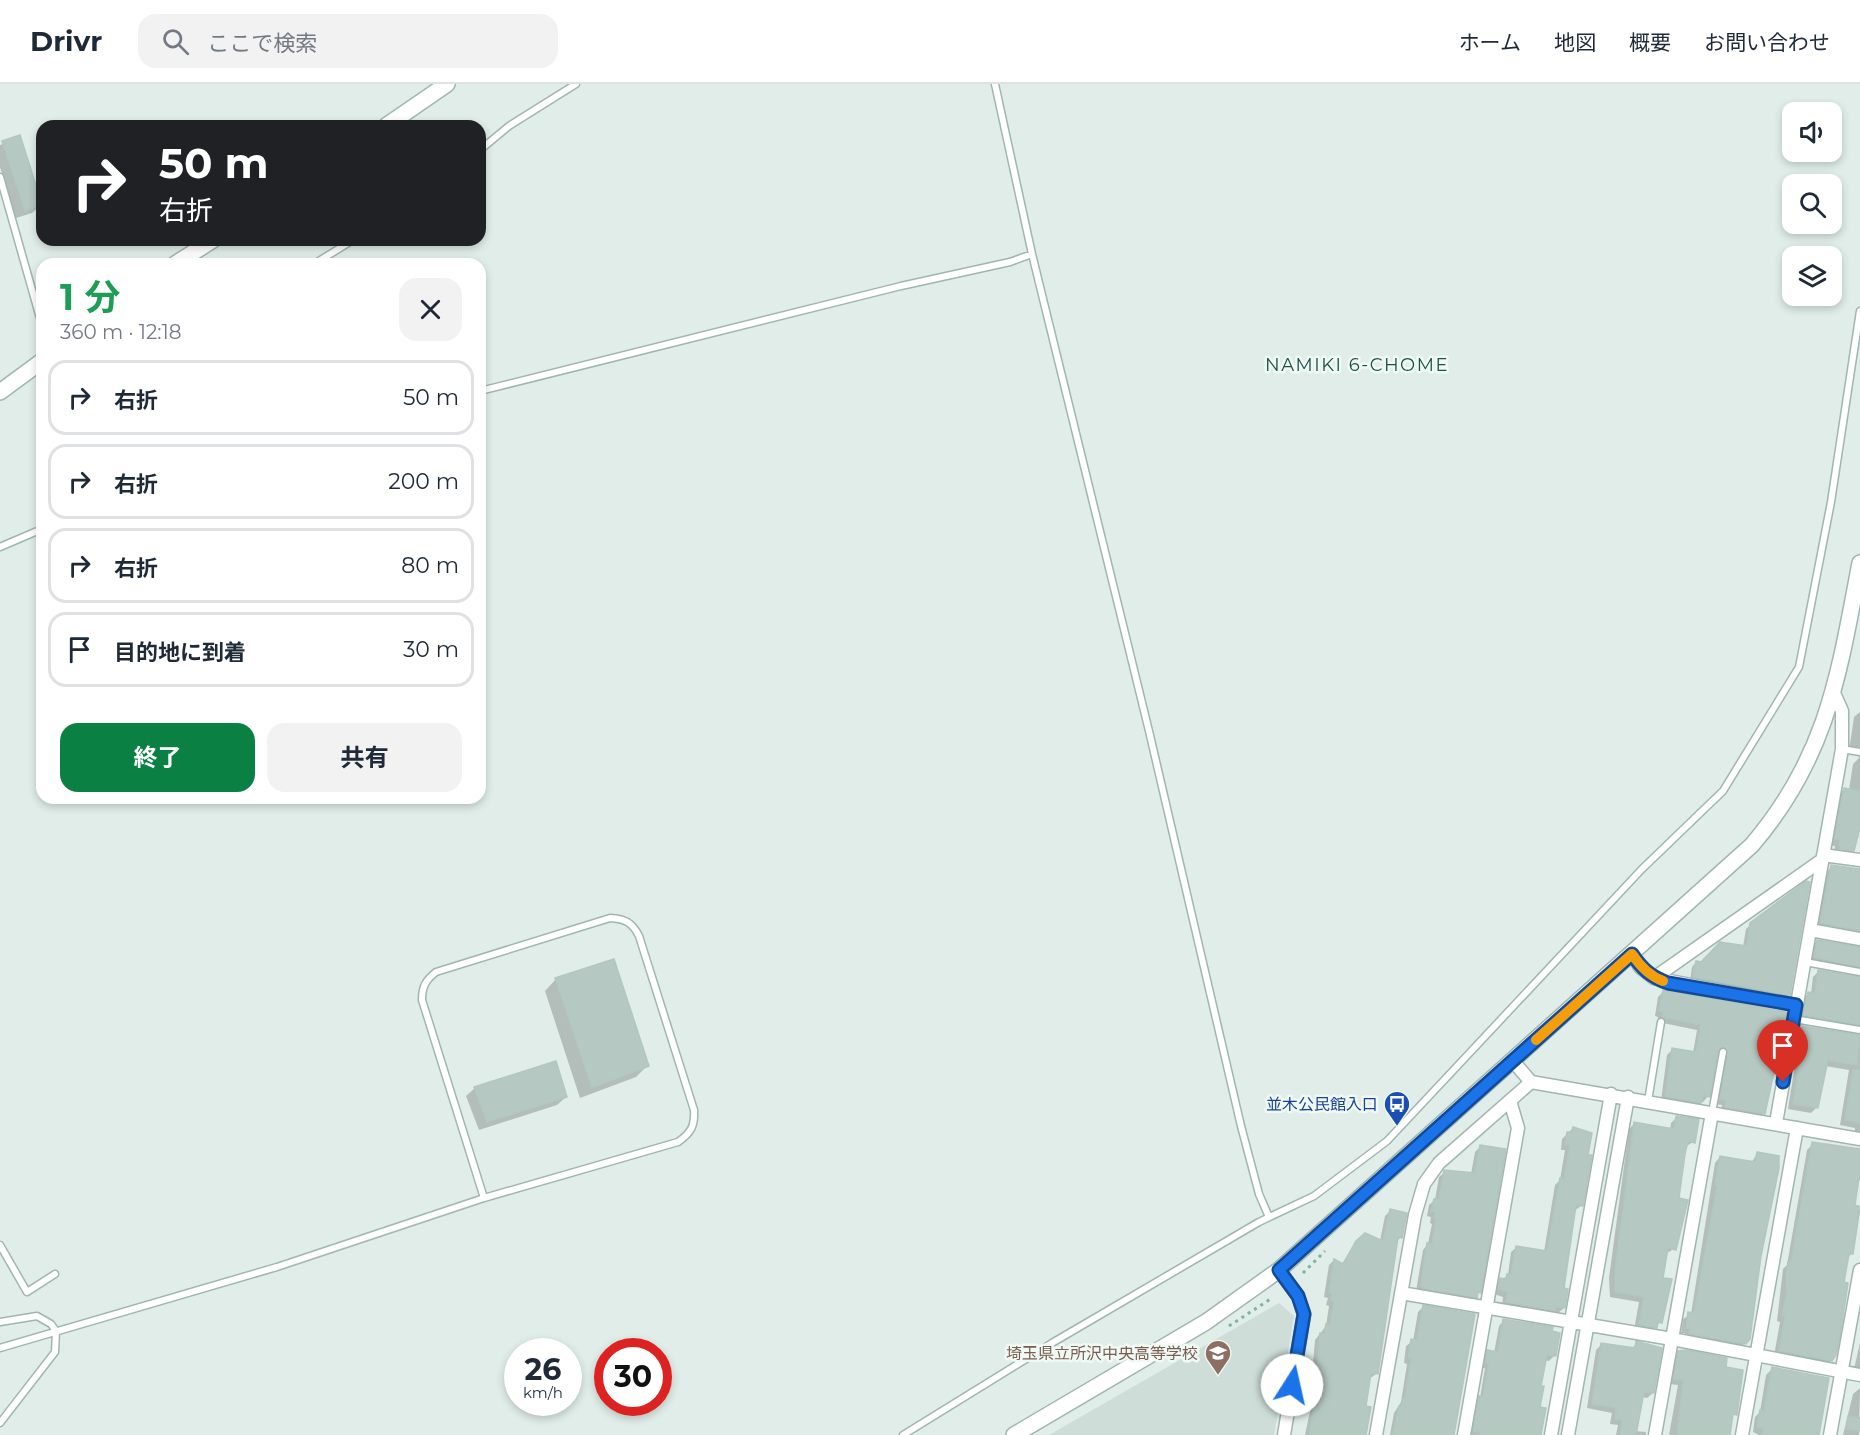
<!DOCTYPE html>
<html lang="ja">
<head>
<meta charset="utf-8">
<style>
	:root { --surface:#fff; --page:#f2f2f3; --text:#1f2937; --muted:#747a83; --line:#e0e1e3; --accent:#0b8043 }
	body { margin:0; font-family:Montserrat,"Noto Sans JP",sans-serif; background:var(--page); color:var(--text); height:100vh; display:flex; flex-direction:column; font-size:22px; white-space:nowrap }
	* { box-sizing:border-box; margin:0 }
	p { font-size:20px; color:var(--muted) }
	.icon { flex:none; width:33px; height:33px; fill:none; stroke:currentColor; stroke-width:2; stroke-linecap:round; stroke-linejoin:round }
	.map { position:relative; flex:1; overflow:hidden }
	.details { position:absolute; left:36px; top:174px; width:450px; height:546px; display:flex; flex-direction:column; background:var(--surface); border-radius:18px; box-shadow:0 3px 9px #0003 }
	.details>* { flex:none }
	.guide { position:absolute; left:36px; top:36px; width:450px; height:126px; border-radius:18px; box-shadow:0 3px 9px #0003; background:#202124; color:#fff; overflow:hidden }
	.controls { position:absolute; left:1782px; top:18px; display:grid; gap:12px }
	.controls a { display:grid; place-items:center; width:60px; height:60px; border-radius:12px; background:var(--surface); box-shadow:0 3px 9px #0003; font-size:30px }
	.speed { position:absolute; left:504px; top:1254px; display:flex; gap:12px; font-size:30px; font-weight:700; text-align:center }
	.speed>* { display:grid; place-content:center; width:78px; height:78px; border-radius:50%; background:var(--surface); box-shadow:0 3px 9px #0003; line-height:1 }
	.speed small { font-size:15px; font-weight:400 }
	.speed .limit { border:9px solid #d22; background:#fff; color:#111 }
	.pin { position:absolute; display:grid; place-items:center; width:51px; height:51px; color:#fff; margin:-62px -26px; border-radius:50% 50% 50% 0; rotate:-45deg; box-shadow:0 0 6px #0007 }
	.pin .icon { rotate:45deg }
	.me { position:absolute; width:66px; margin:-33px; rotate:10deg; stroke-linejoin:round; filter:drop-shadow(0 0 4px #0008) }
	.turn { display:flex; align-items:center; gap:21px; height:126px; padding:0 24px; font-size:27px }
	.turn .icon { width:78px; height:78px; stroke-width:2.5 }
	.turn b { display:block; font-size:42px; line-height:51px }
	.round { display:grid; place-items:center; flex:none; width:63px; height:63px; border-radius:18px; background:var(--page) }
	.headline { display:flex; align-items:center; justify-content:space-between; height:102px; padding:0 24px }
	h1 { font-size:36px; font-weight:700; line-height:45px; color:#1e9e55 }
	.button { display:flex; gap:12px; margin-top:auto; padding:12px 24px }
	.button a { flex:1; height:69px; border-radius:18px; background:var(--accent); color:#fff; font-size:24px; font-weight:700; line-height:69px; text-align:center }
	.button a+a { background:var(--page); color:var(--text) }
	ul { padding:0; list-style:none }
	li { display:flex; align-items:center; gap:18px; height:75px; margin:0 12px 9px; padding:0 12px; border:3px solid var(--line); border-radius:18px }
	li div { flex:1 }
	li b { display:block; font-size:22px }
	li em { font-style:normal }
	header { display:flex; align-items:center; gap:36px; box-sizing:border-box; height:84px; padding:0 30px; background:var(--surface); border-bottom:2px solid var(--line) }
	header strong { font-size:28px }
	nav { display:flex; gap:33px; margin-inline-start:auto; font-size:21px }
	.search { width:420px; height:54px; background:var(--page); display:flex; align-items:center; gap:15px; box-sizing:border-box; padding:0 21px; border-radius:18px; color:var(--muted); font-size:22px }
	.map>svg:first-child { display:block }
	.built { fill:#ceddd7 }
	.shadow { fill:#0003 }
	.building { fill:#b5c8c1; stroke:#b2c7bf; stroke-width:1.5 }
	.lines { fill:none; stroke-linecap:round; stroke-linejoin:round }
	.service-casing { stroke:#a2b5b0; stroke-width:9 }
	.minor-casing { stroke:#a2b5b0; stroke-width:15 }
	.tertiary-casing { stroke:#a2b5b0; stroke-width:18 }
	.path { stroke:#7db3a6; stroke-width:3; stroke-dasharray:3 4.5; stroke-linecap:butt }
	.service { stroke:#fff; stroke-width:6 }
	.minor { stroke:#fff; stroke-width:12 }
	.tertiary { stroke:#fff; stroke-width:15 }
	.route-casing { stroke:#114b97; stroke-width:15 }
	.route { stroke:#1a73e8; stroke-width:10 }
	.slow { stroke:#f59e0b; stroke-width:10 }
	.labels { text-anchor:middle; stroke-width:5; stroke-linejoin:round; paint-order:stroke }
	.transit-label { font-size:16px; fill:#164399; stroke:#f1f9f5; text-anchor:end }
	.education-label { font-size:16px; fill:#785e54; stroke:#f1f9f5; text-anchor:end }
	.neighbourhood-label { font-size:18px; letter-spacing:1.5px; fill:#195348; stroke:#f1f9f5 }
</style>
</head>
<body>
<header>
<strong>Drivr</strong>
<div class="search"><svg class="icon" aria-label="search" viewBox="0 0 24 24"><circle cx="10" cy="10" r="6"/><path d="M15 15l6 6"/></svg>ここで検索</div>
<nav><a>ホーム</a><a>地図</a><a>概要</a><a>お問い合わせ</a></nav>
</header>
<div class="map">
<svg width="1860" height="1351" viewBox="0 0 1860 1351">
	<rect width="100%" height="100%" fill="#e0ede8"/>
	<path class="built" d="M1279,1219L1294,1232L1274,1351H1049Z"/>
	<path class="shadow" d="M19,53L41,121L32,129L16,134L0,83V61Z
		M1860,628V731L1853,766L1847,772L1834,770L1835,762L1830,761L1838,711L1844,705L1849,706L1853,680L1859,674L1857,669L1849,667L1854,633Z
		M1831,783L1860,788V856L1815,845L1826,789Z
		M1808,799L1789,911L1784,915L1690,897L1692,883L1696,878L1702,879L1743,863L1746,845L1751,840Z
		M1817,857L1860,864V952L1855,946L1799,937L1802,915L1811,910L1813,893L1819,887L1859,895L1855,888L1809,879L1812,863Z
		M556,895L647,982L636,993L580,1014L545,907Z
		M1664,907L1785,929L1764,1029L1759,1034L1721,1028L1722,1021L1715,1020L1724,975L1719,967L1716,969L1708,1012L1703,1018L1695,1024L1661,1017L1667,971L1672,966L1693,969L1697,946L1658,938V933L1655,932L1658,913Z
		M1802,943L1860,953V1057L1854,1052L1855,1044L1840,1041L1849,986L1825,982L1816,1024L1811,1029L1788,1025L1795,981H1791L1796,949Z
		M475,1004L566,1013L557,1021L479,1046L466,1012Z
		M1677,1033L1693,1058L1685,1063L1677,1115L1674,1165L1665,1170L1661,1195L1660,1238L1650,1249L1634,1246L1639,1218L1610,1213L1609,1194L1629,1045L1634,1040L1670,1046L1671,1039Z
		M1573,1044L1581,1122L1574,1127L1562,1206L1564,1224L1558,1229L1552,1228L1548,1231L1502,1223L1503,1213L1494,1210L1495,1201L1508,1191L1511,1168L1517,1163L1544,1168L1555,1101L1560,1096L1565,1066H1561L1562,1055Z
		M1813,1060L1850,1065L1860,1064V1096H1857L1853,1122L1851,1170L1846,1175L1831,1276L1825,1282L1774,1272L1780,1238L1777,1237L1783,1185L1787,1181L1807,1066Z
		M1480,1063L1476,1213L1471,1218L1416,1207L1423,1166L1428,1160L1432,1140L1430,1139L1431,1133L1427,1132L1429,1121L1435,1116L1439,1093L1445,1088L1471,1090L1475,1068Z
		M1757,1070L1759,1172L1744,1260L1739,1265L1685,1255V1249H1681L1683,1235L1691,1230L1715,1079L1720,1073L1751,1079Z
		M1390,1127L1401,1153L1396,1158L1376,1290L1369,1295L1365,1323L1369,1324L1366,1351H1305L1310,1327L1308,1318H1304L1306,1302L1312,1291L1315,1256L1326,1242L1329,1222L1326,1221L1328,1214L1324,1213L1329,1181L1334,1176L1341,1181L1357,1158L1380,1157L1385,1132Z
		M1423,1223L1473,1231L1454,1351H1390L1394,1329L1401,1318L1407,1280L1404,1279L1406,1262L1413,1257L1418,1228Z
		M1504,1236L1555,1271L1549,1277L1544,1276L1539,1303L1538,1351H1469L1474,1319L1480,1314L1485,1284H1481L1483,1273L1488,1268L1494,1269L1499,1242Z
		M1637,1259L1653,1309L1647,1314L1641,1313L1635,1347L1646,1348V1351H1616L1618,1341L1610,1340L1612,1329L1587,1324L1596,1266L1601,1261L1632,1264Z
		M1860,1259V1288L1854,1285Z
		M1679,1268L1724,1285L1742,1288L1729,1351H1669L1678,1301L1669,1300L1673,1274Z
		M1771,1286L1828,1295L1819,1351H1759L1753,1348L1755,1333L1760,1328L1766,1291Z
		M1860,1304L1859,1351H1843L1853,1310Z"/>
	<path class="building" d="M20,51L42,120L25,127L2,57Z
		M1844,704L1860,707V744L1854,767L1839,765L1840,756L1834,755Z
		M1831,781L1860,785V847L1820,839Z
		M1806,797L1810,798L1790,911L1693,893L1696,877L1701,878L1720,858L1747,862L1750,839Z
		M1817,856L1860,863V883L1814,873Z
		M614,875L649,982L592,1004L555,894Z
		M1818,886L1860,893V941L1803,931L1808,908L1815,909Z
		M1663,906L1787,928L1765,1030L1725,1023L1726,1016L1720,1015L1728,969L1723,963L1718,967L1710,1013L1703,1012L1701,1019L1665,1012L1672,964L1696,968L1701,941L1662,933L1663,928L1659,927Z
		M1802,942L1860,951L1857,981L1828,976L1818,1024L1793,1020L1800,976L1796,975Z
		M556,977L567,1013L487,1038L474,1003Z
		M1853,986H1860V1039L1845,1036Z
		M1676,1032L1699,1035L1695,1059L1688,1057L1685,1070L1679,1114L1688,1116L1676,1166L1668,1164L1663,1194L1672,1195L1662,1239L1658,1238L1657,1244L1639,1241L1644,1213L1615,1208V1187L1634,1038L1674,1045Z
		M1573,1043L1592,1049L1588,1071H1592L1583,1122L1576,1121L1564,1204L1568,1205L1565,1224L1555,1223V1227L1506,1218L1508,1208L1498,1205L1500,1194L1506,1195L1507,1190L1511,1191L1516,1162L1547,1167L1560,1094L1564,1095L1570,1061H1565L1567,1048H1572Z
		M1812,1058L1860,1065V1087L1855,1121L1860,1123L1853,1170H1849L1844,1198L1848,1199L1840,1252L1836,1271L1832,1277L1779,1267L1785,1232H1782L1787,1207L1786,1192L1788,1178H1791Z
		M1480,1061L1506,1065L1481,1209L1478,1208L1477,1214L1426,1205L1421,1202L1425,1171L1427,1159L1432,1160L1436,1135L1434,1134L1435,1128L1431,1127L1434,1115H1439L1444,1086L1475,1089Z
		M1757,1068L1779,1072V1084L1761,1172L1750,1255L1746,1260L1689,1250L1690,1244H1686L1688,1228L1694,1229L1717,1102L1715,1101L1720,1072L1755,1078Z
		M1390,1125L1407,1129L1402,1154L1398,1153L1378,1290L1371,1289L1366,1322L1371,1323L1366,1351H1309L1314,1321L1313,1313H1308L1311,1295H1313L1314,1287H1317L1320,1249L1324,1250L1326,1240L1330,1241L1334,1217L1331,1216L1332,1209L1329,1208L1334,1175L1343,1180L1356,1157L1365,1149L1383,1157Z
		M1423,1221L1475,1230L1454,1351H1393L1399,1322H1401L1403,1314H1405L1411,1275L1408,1274L1411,1255L1417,1256Z
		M1503,1235L1553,1243L1552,1247L1560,1249L1556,1272L1547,1271L1541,1302H1544L1540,1323L1546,1324L1541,1351H1480V1348L1473,1347L1479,1312L1483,1313L1489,1279H1485L1487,1266L1498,1268Z
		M1636,1257L1662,1264L1654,1309L1644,1308L1636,1351H1620L1622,1336L1615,1335L1616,1324L1592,1320L1601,1259L1635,1264Z
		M1687,1266L1727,1274L1726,1283L1743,1286L1737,1331L1733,1330L1730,1351H1677L1683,1296L1673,1295L1678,1267Z
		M1772,1283L1829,1294L1819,1351H1762L1763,1344L1757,1343L1760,1326L1764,1327Z
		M1848,1332L1860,1334V1347L1846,1345Z"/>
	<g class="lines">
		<g class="service-casing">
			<path id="service" d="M995,0L1032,170L1149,647L1241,1042L1259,1110L1269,1133
				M480,66L509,42L576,0
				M0,93L42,241
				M314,180L353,156
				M480,307L901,202L1010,178L1032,170
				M0,463L42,445
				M1842,665L1860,668
				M1805,878L1860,888
				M1794,935L1860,946
				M1648,1017L1661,938
				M1712,1029L1723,968
				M0,1161L27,1208L55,1190
				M0,1238L37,1232L51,1240L56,1247L55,1268L0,1339
				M0,1264L277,1183L484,1114L678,1058C691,1049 695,1042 694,1026L639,852C632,838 625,835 610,834L436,888C426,896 422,902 422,916L484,1114
				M903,1351L1052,1259L1259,1138L1314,1112L1387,1057L1642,785L1723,707L1799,583L1831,418L1860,227"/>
		</g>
		<g class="minor-casing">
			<path id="minor" d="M1823,771L1860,776
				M1810,846L1860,855
				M1632,870L1640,883L1654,894L1822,776
				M1654,894L1796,921
				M1513,977L1531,998L1860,1055
				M1776,1039L1842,665V627L1834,609
				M1279,1186L1298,1212L1304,1230L1284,1351
				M1401,1209L1672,1255L1860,1291
				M1376,1351L1415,1131L1424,1100L1439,1079L1531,998
				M1464,1351L1518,1044L1510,1017
				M1551,1351L1611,1010
				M1568,1351L1628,1013
				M1655,1351L1712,1029
				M1742,1351L1797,1044
				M1830,1351L1860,1186"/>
		</g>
		<g class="tertiary-casing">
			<path id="tertiary" d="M386,42L447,0
				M175,180L213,156
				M0,308L42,277
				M1014,1351L1206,1238L1279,1186L1752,761C1828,672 1839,589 1860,479"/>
		</g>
		<path class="path" d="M1303,1189L1325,1167
			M1229,1242L1272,1214"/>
		<use href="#service" class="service"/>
		<use href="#minor" class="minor"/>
		<use href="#tertiary" class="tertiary"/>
	</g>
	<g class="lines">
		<g class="route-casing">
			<path id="route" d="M1292,1301L1304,1230L1298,1212L1279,1186L1632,870C1642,885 1651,893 1668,899L1796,921L1783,998"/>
		</g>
		<use href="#route" class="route"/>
		<path class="slow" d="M1536,956L1632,870C1640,882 1649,892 1663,897"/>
	</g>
	<defs>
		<g id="bus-pin" transform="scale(1.35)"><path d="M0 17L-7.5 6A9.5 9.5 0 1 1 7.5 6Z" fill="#1a4fb4" stroke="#f1f9f5"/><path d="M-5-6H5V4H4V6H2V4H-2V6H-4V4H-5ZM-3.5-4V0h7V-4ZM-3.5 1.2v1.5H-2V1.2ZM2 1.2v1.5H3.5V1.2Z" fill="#fff"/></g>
		<g id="school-pin" transform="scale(1.35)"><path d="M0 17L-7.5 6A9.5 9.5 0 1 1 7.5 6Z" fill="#8d6e63" stroke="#f1f9f5"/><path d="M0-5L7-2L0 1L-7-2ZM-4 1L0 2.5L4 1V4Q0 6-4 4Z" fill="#fff"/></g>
	</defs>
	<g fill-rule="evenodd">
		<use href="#bus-pin" x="1397" y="1020"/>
		<use href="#school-pin" x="1218" y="1269"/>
	</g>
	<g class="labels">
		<g class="transit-label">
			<text x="1378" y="1026">並木公民館入口</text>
		</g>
		<g class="education-label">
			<text x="1198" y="1275">埼玉県立所沢中央高等学校</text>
		</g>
		<g class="neighbourhood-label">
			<text x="1357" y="287">NAMIKI 6-CHOME</text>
		</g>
	</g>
</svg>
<div class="controls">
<a><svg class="icon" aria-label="sound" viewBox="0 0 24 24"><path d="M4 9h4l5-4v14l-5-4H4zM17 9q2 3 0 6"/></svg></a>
<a><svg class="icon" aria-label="search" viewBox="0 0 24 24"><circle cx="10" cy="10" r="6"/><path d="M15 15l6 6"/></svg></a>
<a><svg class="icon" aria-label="layers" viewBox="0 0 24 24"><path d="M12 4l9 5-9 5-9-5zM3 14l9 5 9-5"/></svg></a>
</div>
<div class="speed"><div>26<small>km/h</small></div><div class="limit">30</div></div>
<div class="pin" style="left:1783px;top:998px;background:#d93025"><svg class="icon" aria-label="arrive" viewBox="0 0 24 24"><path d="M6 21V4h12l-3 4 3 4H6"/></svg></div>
<svg class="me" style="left:1292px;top:1301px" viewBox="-20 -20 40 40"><circle r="19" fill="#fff"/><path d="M0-13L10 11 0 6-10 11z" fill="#1a73e8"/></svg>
<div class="guide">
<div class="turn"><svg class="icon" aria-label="right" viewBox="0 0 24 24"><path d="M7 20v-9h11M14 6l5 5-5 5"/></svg><div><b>50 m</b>右折</div></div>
</div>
<section class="details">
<div class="headline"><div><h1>1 分</h1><p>360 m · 12:18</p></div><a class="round"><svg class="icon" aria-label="close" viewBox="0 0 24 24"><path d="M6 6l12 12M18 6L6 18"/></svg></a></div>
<ul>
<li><svg class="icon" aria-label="right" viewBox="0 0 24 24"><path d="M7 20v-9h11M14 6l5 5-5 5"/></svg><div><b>右折</b></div><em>50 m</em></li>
<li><svg class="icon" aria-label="right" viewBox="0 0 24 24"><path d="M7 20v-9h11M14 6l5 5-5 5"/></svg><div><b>右折</b></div><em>200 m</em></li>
<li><svg class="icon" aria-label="right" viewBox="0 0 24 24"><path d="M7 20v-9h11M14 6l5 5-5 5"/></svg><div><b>右折</b></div><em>80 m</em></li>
<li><svg class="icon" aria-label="arrive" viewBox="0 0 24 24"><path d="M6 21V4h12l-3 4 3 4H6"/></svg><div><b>目的地に到着</b></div><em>30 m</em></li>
</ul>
<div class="button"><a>終了</a><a>共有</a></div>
</section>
</div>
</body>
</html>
